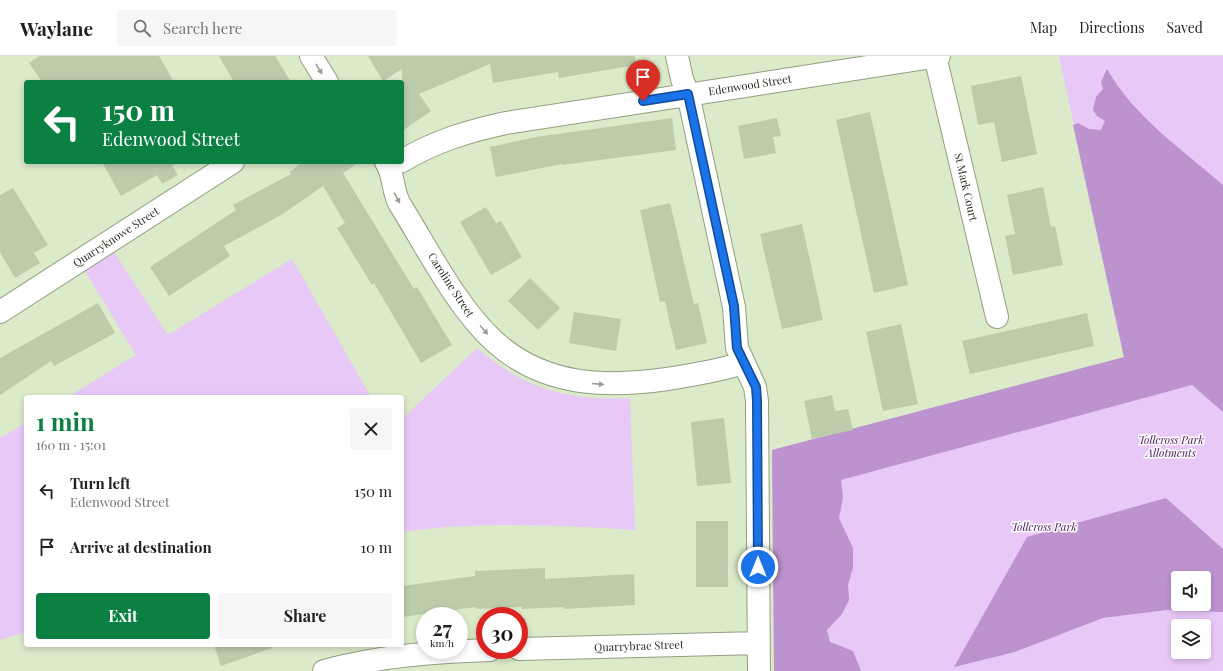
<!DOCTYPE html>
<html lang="en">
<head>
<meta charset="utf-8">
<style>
	:root { --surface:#fff; --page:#f6f6f6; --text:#202124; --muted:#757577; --line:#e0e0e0; --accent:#0b8043 }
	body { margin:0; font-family:"Playfair Display",serif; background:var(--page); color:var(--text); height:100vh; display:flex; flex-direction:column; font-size:15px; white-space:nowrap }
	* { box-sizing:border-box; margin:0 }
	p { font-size:13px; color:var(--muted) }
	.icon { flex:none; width:22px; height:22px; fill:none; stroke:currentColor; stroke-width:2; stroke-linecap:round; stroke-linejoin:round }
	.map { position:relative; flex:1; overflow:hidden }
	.details { position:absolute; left:24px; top:339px; width:380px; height:252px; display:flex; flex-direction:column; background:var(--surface); border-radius:4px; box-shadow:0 2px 6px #0003 }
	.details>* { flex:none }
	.hud { position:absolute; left:24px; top:24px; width:380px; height:84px; border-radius:4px; box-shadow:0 2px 6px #0003; background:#0b8043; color:#fff; overflow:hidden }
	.fabs { position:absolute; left:1171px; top:515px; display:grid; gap:8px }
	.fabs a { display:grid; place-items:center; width:40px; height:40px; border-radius:4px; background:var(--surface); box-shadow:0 2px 6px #0003; font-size:20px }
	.speed { position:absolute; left:416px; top:551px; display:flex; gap:8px; font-size:20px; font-weight:700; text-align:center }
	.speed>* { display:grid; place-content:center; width:52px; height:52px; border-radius:50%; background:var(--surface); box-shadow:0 2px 6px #0003; line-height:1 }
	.speed small { font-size:10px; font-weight:400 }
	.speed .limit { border:6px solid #d22; background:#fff; color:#111 }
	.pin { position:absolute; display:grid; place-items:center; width:34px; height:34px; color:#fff; margin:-41px -17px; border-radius:50% 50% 50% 0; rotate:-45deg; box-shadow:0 0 4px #0007 }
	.pin .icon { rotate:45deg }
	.me { position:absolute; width:44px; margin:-22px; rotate:0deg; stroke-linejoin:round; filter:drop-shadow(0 0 3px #0008) }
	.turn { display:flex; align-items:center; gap:14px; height:84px; padding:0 12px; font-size:18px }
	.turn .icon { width:52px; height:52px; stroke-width:2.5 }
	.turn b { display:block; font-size:28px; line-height:34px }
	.round { display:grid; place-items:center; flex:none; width:42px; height:42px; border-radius:4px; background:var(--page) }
	.headline { display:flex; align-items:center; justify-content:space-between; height:68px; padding:0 12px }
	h1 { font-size:24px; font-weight:700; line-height:30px; color:var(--accent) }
	.primary-button { display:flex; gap:8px; margin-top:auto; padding:8px 12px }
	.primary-button a { flex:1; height:46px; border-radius:4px; background:var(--accent); color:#fff; font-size:16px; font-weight:700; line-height:46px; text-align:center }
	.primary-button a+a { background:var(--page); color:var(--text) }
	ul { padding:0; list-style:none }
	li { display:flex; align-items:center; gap:12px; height:56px; padding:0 12px }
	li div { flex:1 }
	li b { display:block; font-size:15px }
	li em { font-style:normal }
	header { display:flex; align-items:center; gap:24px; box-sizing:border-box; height:56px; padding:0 20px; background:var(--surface); border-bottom:1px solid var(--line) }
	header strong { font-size:19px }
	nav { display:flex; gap:22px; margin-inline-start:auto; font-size:14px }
	.search { width:280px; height:36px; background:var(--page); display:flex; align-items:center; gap:10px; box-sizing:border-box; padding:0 14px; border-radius:4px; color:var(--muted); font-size:15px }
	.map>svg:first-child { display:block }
	.green { fill:#e8c8f7; fill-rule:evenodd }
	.forest { fill:#bc93ce; fill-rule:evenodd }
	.building { fill:#bccbaa }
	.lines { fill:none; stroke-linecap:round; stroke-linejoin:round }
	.street-casing { stroke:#919f80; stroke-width:24 }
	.street { stroke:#fff; stroke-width:22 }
	.oneway { fill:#9a9c97 }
	.route-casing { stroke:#114b97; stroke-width:10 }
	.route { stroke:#1a73e8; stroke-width:7 }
	.labels { text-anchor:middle; stroke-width:3; stroke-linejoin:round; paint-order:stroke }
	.street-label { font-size:11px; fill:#1f2418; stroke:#fff }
	.park-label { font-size:11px; font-style:italic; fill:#48145c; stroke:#fff }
</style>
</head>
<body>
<header>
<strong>Waylane</strong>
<div class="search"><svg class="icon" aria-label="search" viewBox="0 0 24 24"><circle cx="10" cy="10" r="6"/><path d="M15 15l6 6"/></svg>Search here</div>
<nav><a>Map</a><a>Directions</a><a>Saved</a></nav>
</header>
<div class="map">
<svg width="1223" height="615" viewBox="0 0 1223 615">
	<rect width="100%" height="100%" fill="#dbeac9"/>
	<path class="green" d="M1059,0H1223V615H774L772,394L1124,302ZM1178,522H1204V548H1178ZM1178,570H1204V596H1178Z
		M114,196L168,279L292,203L371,341H68L136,299L85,215Z
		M477,292C525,333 567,345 630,342L635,474C557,469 479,465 402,476V363Z
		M26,367V576L0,584V382Z"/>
	<path class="forest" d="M1107,13C1134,61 1183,94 1223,129V356L1192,329L841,424L843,442L839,462L853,492V511L848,529L849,544L842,558L827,574L830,586L853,595L861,615H774L772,394L1124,301L1073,69L1078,67L1089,73L1101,74L1105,65L1097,60L1093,54L1096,41L1103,33L1101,26Z
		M1166,442L1223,493V556L1167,554L1103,562L1015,596L954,611L1027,481ZM1178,522H1204V548H1178Z"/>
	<path class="building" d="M40,0H159L174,26H42L29,7Z
		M219,0H275L291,26H234Z
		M368,0H635L636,9L559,22L558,16L493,27L490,8L419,38L431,55L402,75V13L383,25Z
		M1021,20L1037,98L1002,106L994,66L978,69L971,30Z
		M870,56L908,229L874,237L836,64Z
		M672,62L676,94L562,109V108L496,121L490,91L536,81Z
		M777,62L781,80L773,81L776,97L744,103L738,70Z
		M102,106H179L172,110L178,119L162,128L157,119L121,140Z
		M303,106H359L343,117L414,233L417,231L452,289L421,307L374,227L372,229L337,172L345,167L323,130L283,158L224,190L230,200L169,240L150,211L236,154L233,149L291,118L289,116Z
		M1043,131L1051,171L1055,170L1063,209L1013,219L1005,180L1015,178L1007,139Z
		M13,132L48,189L34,197L40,207L15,222L0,196V139Z
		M670,147L694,248L698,247L707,287L676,294L665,245L660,246L640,154Z
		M486,151L496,167L501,165L522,201L491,219L460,166Z
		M802,168L823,264L782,273L760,178Z
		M530,222L560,252L538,274L508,245Z
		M98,247L115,277L54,310L51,305L0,339V302Z
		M574,256L621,263L616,295L569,287Z
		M1087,257L1094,290L970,318L962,285Z
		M901,268L918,348L883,355L866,276Z
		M832,339L835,355L848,353L853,374L812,383L804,345Z
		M724,362L731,427L697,430L691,366Z
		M696,465H728V531H696Z
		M545,512V523L634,518L635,549L564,553V551L522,553V551L476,553V551L402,561V530L475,520V515Z
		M214,589H272V592L221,610Z"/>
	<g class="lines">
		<g class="street-casing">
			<path id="street" d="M311,0L327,26
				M677,0L682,23L688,38L734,251L737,292L755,331L757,345L759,615
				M935,0L997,261
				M402,105C435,85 469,75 506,67L939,0
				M386,106C394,118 392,132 399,147C426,190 457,252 495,286C544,330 605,332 667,323C693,319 718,315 743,307
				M0,256L233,106
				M519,593L759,587
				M324,615C379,600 433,596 490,594"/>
		</g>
		<use href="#street" class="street"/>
	</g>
	<defs><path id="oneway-solid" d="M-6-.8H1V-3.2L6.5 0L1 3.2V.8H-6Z"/></defs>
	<g class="oneway">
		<use href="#oneway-solid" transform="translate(319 13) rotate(58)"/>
		<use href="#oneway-solid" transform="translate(397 142) rotate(62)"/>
		<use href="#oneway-solid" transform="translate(484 274) rotate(48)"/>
		<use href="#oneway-solid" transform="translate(598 328) rotate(5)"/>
	</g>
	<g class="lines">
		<g class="route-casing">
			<path id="route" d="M643,45L688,38L734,250L737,292L756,331L757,345L758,511"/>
		</g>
		<use href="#route" class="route"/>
	</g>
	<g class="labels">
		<g class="street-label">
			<text transform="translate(750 29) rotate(-9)" y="4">Edenwood Street</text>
			<text transform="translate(966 131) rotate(77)" y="4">St Mark Court</text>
			<text transform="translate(116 181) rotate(-33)" y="4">Quarryknowe Street</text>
			<text transform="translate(451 229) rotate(57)" y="4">Caroline Street</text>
			<text transform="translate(639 590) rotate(-2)" y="4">Quarrybrae Street</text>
		</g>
		<g class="park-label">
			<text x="1171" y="388">Tollcross Park<tspan x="1171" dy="13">Allotments</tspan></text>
			<text x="1044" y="475">Tollcross Park</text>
		</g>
	</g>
</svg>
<div class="fabs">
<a><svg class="icon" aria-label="sound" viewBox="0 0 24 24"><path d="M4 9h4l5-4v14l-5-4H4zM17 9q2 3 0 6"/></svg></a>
<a><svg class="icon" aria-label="layers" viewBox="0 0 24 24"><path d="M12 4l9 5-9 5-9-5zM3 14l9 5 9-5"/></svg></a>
</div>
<div class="speed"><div>27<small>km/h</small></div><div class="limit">30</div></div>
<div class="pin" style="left:643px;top:45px;background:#d93025"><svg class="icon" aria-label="arrive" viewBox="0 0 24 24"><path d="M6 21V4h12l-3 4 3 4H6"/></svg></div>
<svg class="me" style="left:758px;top:511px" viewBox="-20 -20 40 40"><circle r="17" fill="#1a73e8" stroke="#fff" stroke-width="3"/><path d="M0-11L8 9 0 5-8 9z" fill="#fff"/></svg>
<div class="hud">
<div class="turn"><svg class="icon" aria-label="left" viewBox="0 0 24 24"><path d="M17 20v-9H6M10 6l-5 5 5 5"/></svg><div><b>150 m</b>Edenwood Street</div></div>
</div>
<section class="details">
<div class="headline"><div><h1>1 min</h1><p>160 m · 15:01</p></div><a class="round"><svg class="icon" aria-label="close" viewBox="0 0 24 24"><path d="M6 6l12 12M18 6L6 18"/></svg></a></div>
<ul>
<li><svg class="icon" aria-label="left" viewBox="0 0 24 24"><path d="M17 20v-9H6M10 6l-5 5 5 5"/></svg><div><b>Turn left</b><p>Edenwood Street</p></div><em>150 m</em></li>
<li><svg class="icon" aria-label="arrive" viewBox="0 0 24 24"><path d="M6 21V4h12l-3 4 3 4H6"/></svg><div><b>Arrive at destination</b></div><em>10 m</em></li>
</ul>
<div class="primary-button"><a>Exit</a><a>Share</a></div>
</section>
</div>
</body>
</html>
